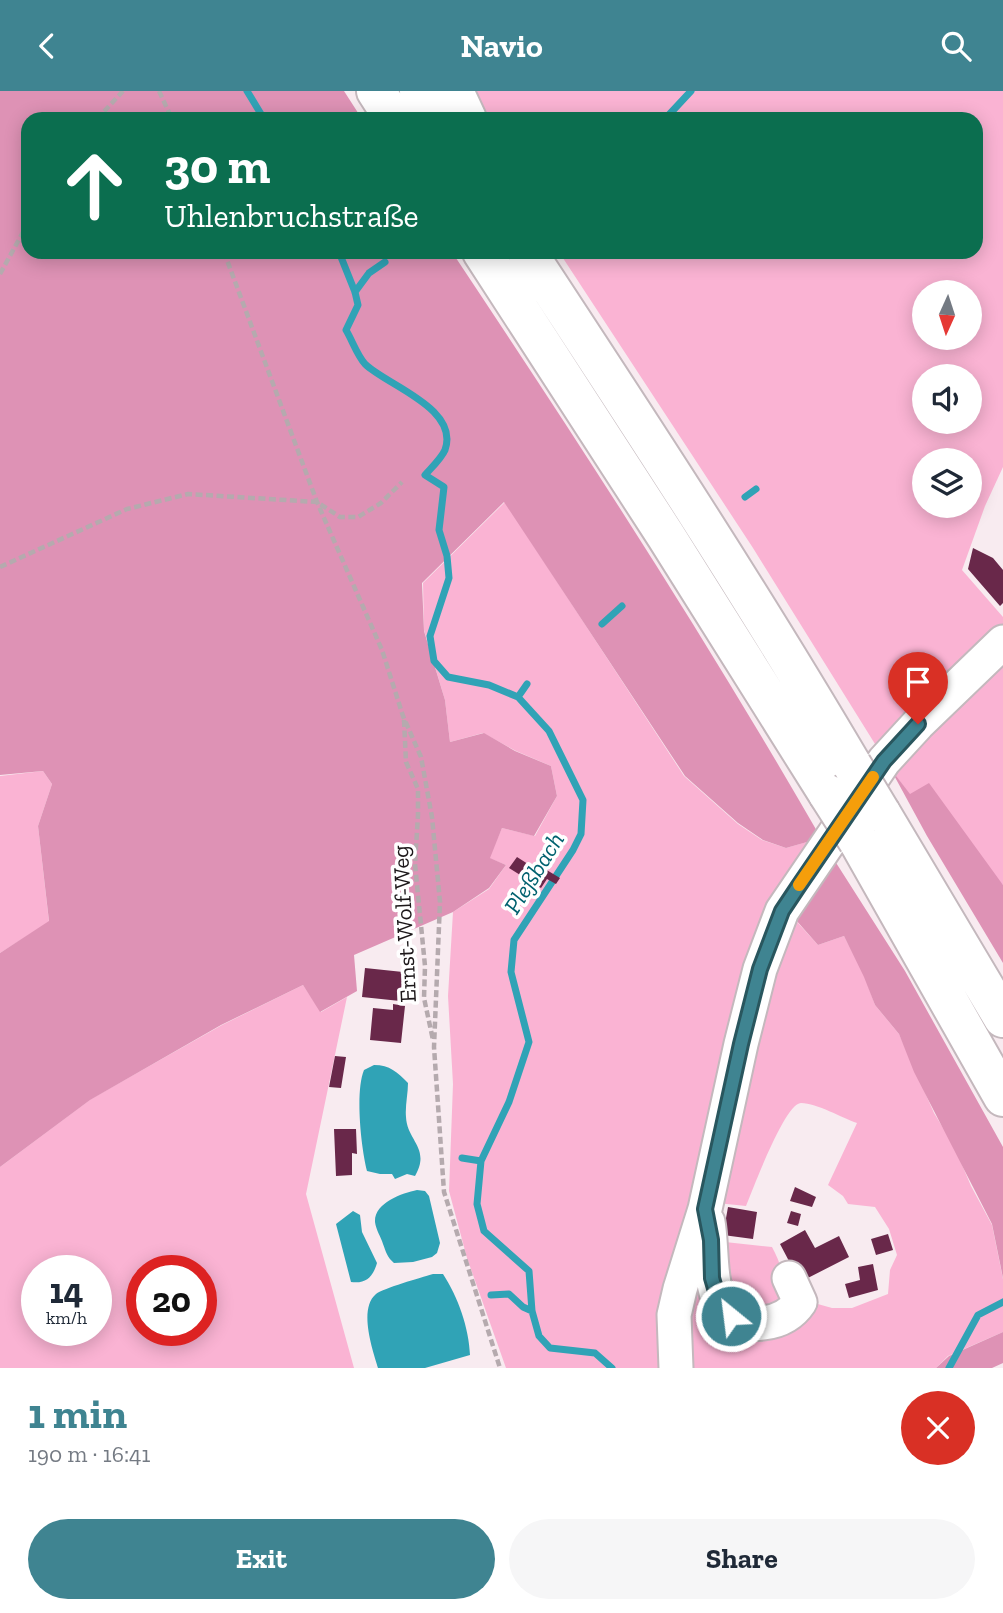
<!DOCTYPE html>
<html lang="en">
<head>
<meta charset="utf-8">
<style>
	:root { --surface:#fff; --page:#f6f6f7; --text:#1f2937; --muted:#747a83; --accent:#3f8491 }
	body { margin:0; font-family:"Zilla Slab",serif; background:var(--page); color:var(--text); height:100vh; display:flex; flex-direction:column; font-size:26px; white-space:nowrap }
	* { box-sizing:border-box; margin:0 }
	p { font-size:23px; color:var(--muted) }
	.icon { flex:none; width:38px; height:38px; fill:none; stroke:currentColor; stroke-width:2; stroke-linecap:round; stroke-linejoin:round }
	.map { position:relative; height:1277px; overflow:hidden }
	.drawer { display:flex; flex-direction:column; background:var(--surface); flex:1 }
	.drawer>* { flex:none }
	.guide { position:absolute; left:21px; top:21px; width:962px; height:147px; border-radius:21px; box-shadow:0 4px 18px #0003; background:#0b6e4f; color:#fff; overflow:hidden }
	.needle { width:46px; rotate:183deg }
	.fabs { position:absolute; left:912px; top:189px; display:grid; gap:14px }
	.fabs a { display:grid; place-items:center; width:70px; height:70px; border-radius:50%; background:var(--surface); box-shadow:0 4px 18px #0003; font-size:35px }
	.speed { position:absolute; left:21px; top:1164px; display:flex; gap:14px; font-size:35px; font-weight:700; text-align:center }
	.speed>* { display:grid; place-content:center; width:91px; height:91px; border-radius:50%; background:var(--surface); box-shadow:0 4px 18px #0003; line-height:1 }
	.speed small { font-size:18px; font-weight:400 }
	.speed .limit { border:10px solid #d22; background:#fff; color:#111 }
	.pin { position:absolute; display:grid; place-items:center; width:60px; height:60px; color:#fff; margin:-72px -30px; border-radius:50% 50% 50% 0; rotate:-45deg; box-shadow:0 0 7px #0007 }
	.pin .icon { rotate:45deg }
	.me { position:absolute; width:77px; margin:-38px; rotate:331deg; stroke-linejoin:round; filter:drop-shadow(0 0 5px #0008) }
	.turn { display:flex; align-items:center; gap:24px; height:147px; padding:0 28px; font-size:32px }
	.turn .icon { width:91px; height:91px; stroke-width:2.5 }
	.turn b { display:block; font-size:49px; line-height:60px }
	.round { display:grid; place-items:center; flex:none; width:74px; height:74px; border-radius:37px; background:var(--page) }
	.overview { display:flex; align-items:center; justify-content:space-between; height:119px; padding:0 28px }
	h1 { font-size:42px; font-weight:700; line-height:52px; color:var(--accent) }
	.cta { display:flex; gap:14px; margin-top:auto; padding:14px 28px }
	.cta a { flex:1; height:80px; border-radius:42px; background:var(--accent); color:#fff; font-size:28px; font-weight:700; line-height:80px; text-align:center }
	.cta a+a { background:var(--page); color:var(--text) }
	header { display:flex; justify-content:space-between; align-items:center; height:91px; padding:0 28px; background:var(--accent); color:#fff; font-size:32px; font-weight:700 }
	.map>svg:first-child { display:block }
	.green { fill:#fab3d3; fill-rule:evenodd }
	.forest { fill:#de92b5 }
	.water { fill:#30a3b6 }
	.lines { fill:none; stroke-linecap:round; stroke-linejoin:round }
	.stream { stroke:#30a3b6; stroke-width:7 }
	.building { fill:#69284a }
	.minor-casing { stroke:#c4b8bd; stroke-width:37 }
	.highway-casing { stroke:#c4b8bd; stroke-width:42 }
	.path { stroke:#b5aaae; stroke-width:4.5; stroke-dasharray:7 3.5; stroke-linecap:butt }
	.minor { stroke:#fff; stroke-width:33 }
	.highway { stroke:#fff; stroke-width:38 }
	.highway-bridge-casing { stroke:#c4b8bd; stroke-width:42; stroke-linecap:butt }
	.highway-bridge { stroke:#fff; stroke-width:38 }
	.route-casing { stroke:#29565e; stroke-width:18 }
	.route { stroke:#3f8491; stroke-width:12 }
	.slow { stroke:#f59e0b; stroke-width:12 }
	.labels { text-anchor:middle; stroke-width:7; stroke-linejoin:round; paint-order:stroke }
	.street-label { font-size:23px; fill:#1c1719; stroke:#fff }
	.water-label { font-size:24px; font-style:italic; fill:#00616f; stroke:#fff }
</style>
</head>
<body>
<header><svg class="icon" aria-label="back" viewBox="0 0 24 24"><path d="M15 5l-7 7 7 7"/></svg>Navio<svg class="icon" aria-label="search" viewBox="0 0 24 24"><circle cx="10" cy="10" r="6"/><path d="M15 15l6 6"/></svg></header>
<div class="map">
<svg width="1003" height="1277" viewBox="0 0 1003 1277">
	<rect width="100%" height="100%" fill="#f8ebf0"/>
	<path class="green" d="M459,0H1003V376L985,415L962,479L1003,526V543L880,661L753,457L559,161H976V28H473ZM924,201H970V247H924ZM924,285H970V331H924ZM924,369H970V415H924Z
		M505,411L684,685L738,733L762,749L786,757L817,748L805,762L671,1277H506L467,1167L449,1100L453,993L448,905L453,821L489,798L506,774L489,767L502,737L535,745L557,705L551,675L516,660L483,642L450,651L445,609L424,539L423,492Z
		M1003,562V794L910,704L890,677Z
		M43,680L52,693L38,735L49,831L0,862V685Z
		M788,821L818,854L844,845L865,886L875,914L899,943L934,1022L954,1055L971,1095L992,1134L1003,1188V1241L948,1265L936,1277H681L694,1167L721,1222L807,1210L832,1217H852L888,1203L890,1179L897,1164L889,1138L875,1116L848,1113L843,1105L828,1094L857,1032C842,1027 817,1012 801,1012C785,1012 753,1098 746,1115L717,1112Z
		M303,894L321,921L347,906L306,1103L354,1277H0V1076L91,1008L222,934ZM37,1180H96V1239H37ZM142,1180H201V1239H142Z
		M716,1150L772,1156C781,1172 785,1191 792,1210L742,1227Z"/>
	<path class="forest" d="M0,0H344L362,28H28V161H452C580,353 706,547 821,747L786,757L763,749L738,732L685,685L504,411L422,492L424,540L445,609L450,651L484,642L515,660L551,675L557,705L534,745L502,737L490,767L506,774L489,797L453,821L354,864L357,900L320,921L303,894L221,934L90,1009L0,1076V862L49,830L38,735L52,693L43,680L0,684Z
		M890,677L910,703L929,692L1003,794V872L927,745Z
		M833,767L905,880L1003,1056V1187L992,1133L914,981L899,943L875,914L864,886L844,845L818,854L788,820Z
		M1003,1241V1272L992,1277H936L949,1265Z"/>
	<path class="water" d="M374,974C390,974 397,981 408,992C408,1003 405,1015 406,1026C407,1050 431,1057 415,1085L407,1083L395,1088L392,1083H380L367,1080C361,1056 355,1001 364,979Z
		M417,1099L425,1100L429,1105L440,1152L437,1162L432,1166L413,1171L394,1172C387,1166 386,1161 383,1153C381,1146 376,1139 375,1131C374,1112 402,1102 417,1099Z
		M353,1120L360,1124L362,1141L377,1172C373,1186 366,1193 351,1191L336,1133Z
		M433,1183H443C458,1206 469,1237 470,1264L425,1277H378C373,1260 358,1218 376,1203C384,1197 420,1187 433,1183Z"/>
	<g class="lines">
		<path class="stream" d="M247,0L264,28
			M665,28L691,0
			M339,161L355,201L358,214L346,239C352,249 357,264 365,273C386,294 460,317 445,359C441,368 431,377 425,384L444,396L439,439L447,465L449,487L430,545L434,570L448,586L489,594L518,606L549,640L583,709L581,743L573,759L514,849L511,881L529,951L509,1011L481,1070L477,1113L484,1140L529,1180L532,1220L539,1245L550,1257L595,1262L612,1277
			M355,201L369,182L385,171
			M745,406L756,398
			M602,533L622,515
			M518,606L527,593
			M462,1067L481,1070
			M491,1204L509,1203L523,1216L532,1220
			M949,1277L978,1224L1003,1211"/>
	</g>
	<path class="building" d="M973,457L993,467L1003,479V512L1000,515L968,478Z
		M517,766L542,782L545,778L560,787L556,793L547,788L541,797L509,777Z
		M365,877L403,881L400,910L362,906Z
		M393,913L405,915L401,952L370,949L373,917L393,919Z
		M335,965L346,966L341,997L329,996Z
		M334,1038H356L357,1063L352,1062V1084L336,1085Z
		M795,1096L816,1106L812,1116L790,1110Z
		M728,1116L757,1121L753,1148L723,1144Z
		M791,1120L801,1123L798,1135L787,1132Z
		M805,1139L815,1157L839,1145L849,1166L800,1191L780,1153Z
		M888,1143L893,1159L876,1164L871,1148Z
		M873,1173L878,1199L849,1207L845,1193L860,1189L858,1176Z"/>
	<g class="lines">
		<g class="minor-casing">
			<path id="minor" d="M708,1131C715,1169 702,1240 764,1232C779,1230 792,1223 800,1211L789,1187
				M676,1277L674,1224L680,1198L705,1118L741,953L760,878L782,820L884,670L918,633L1003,551"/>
		</g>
		<g class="highway-casing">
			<path id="highway" d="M376,0L394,28
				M419,0L438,28
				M454,0L467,28
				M482,161L666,445L828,703
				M527,161C638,330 749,499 852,674
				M881,722L1003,927
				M858,750L1003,1006"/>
		</g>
		<path class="path" d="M159,0L172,28
			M97,28L123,0
			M224,161L317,411L382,559L403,625L421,666L432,726L440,811L434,956L444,1101L500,1277
			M0,183L28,132
			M0,476L127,418L188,403L317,411L340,426H358L381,412L402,391
			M404,629L406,671L418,698V724L415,773L425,875L424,907L433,949"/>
		<use href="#minor" class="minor"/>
		<use href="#highway" class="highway"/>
		<g class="highway-bridge-casing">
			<path id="highway-bridge" d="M852,674L881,722
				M828,703L858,750"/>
		</g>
		<use href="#highway-bridge" class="highway-bridge"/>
	</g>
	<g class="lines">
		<g class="route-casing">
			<path id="route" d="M731,1225L719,1211L712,1187L711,1149L705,1118L741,953L760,878L782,820L798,796L884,670L918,633"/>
		</g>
		<use href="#route" class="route"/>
		<path class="slow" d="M799,794L873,686"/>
	</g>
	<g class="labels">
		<g class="street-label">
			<text transform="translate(404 833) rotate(-93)" y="8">Ernst-Wolf-Weg</text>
		</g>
		<g class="water-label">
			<text transform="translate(534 782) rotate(-58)" y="8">Pleßbach</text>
		</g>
	</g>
</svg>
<div class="fabs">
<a><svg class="needle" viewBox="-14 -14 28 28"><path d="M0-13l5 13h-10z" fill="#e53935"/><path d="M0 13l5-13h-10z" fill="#747a83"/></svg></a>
<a><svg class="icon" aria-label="sound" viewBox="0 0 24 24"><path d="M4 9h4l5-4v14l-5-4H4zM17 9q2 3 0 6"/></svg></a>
<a><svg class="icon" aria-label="layers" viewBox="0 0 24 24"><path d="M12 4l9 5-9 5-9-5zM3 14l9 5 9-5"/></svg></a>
</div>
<div class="speed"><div>14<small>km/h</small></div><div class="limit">20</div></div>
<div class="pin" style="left:918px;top:633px;background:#d93025"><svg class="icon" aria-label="arrive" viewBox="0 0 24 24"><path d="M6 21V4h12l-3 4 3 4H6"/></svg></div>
<svg class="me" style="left:731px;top:1225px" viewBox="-20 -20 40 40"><circle r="17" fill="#3f8491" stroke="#fff" stroke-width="3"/><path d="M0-11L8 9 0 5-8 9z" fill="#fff"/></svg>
<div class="guide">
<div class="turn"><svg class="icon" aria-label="ahead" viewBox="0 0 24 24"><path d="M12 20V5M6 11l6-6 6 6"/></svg><div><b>30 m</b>Uhlenbruchstraße</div></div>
</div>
</div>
<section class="drawer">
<div class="overview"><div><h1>1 min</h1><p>190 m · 16:41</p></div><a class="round" style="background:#d93025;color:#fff"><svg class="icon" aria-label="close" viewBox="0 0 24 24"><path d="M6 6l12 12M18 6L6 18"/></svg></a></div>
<div class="cta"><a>Exit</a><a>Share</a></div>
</section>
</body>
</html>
